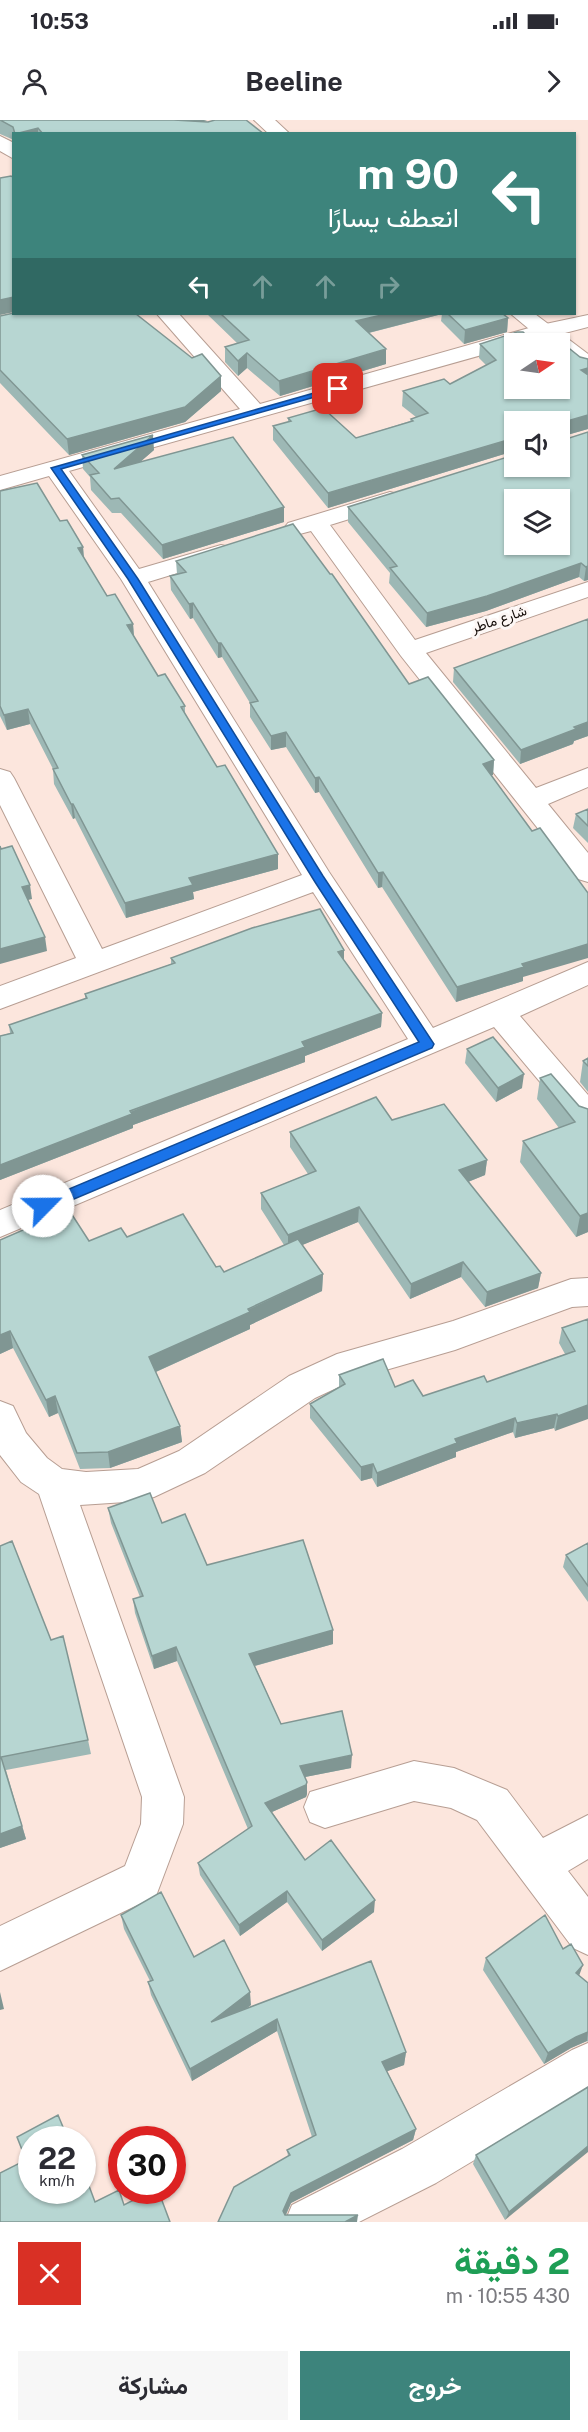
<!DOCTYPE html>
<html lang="ar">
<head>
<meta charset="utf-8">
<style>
	:root { --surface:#fff; --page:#f7f7f7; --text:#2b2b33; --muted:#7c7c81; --accent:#3d847c }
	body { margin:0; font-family:"Public Sans",Vazirmatn,sans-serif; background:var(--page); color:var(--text); direction:rtl; height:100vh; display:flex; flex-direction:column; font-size:22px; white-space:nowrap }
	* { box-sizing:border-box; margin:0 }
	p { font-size:20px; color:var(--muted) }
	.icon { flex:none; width:33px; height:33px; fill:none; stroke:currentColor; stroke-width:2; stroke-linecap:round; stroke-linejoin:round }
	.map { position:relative; height:2102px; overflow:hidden; direction:ltr }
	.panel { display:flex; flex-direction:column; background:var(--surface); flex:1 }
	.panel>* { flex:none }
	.hud { position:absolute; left:12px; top:12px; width:564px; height:183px; border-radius:0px; box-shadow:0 2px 4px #0004; direction:rtl; background:#3d847c; color:#fff; overflow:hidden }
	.needle { width:39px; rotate:77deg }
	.tools { position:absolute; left:504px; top:213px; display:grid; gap:12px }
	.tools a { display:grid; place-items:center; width:66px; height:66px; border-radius:0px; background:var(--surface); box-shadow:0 2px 4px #0004; font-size:30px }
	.speed { position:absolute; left:18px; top:2006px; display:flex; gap:12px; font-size:30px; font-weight:700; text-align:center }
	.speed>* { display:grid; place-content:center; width:78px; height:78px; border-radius:50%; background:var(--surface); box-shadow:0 2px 4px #0004; line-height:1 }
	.speed small { font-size:15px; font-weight:400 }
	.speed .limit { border:9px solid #d22; background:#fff; color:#111 }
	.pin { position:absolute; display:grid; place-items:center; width:51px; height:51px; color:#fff; margin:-26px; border-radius:12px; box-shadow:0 3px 9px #0006 }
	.me { position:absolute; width:66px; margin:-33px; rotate:67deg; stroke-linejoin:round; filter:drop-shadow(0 0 4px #0008) }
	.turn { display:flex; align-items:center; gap:21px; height:126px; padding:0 18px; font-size:27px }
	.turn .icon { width:78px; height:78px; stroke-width:2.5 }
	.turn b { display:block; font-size:42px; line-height:51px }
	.lanes { display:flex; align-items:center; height:57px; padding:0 18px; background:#0003; justify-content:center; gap:30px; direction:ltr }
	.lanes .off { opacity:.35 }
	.round { display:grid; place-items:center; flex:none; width:63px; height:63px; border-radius:0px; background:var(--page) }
	.summary { display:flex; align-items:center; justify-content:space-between; height:102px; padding:0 18px }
	h1 { font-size:36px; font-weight:700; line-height:45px; color:#1e9e55 }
	.cta { display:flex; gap:12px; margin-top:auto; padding:12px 18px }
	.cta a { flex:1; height:69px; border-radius:0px; background:var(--accent); color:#fff; font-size:24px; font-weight:700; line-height:69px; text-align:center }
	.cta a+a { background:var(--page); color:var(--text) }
	.status { display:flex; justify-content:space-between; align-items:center; height:42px; padding:0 30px; background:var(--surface); direction:ltr }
	.status svg { height:16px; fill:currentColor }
	header { display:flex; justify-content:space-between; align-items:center; height:78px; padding:0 18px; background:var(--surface); font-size:27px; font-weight:700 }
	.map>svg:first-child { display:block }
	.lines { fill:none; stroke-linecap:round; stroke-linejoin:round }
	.street-casing { stroke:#b79e93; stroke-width:2 }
	.secondary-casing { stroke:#b79e93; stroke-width:2 }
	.street { fill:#fff; fill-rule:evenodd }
	.secondary { fill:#fff; fill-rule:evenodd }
	.wall { fill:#9db8b5 }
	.shaded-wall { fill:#809693 }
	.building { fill:#b7d6d2; stroke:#809693; stroke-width:1.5; fill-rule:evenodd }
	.route { fill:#1a73e8; stroke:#114b97; stroke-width:1.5 }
	.labels { text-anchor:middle; stroke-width:6; stroke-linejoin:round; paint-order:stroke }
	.far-street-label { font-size:14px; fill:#130b07; stroke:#fdf7f5 }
</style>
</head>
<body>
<div class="status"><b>10:53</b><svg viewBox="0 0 49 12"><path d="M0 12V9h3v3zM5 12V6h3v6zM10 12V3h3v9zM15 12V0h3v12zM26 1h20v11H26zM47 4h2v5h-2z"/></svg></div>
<header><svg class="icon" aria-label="forward" viewBox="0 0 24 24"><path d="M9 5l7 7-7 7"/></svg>Beeline<svg class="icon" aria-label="person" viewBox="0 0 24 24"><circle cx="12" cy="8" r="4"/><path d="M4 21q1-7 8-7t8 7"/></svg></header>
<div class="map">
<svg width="588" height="2102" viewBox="0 0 588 2102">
	<rect width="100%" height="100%" fill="#fce6dd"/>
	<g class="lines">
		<g class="street-casing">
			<path id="street" d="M0,16L14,23V39L0,31Z
				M157,194H179L260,284L536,206L588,195V207L523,224H514V226L69,351L139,449L221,425L230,427L233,432L230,437L148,462L329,752L433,908L588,842V865L520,896L588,975V1009L577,1006L494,907L0,1117V1090L408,919L313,772L0,889V866L76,838L0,685V649L10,652L14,658L102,829L302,755L121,459L49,356L0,370V356L240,289Z
				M390,372L398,374L402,379L398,384L330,405L415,520L588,462V477L426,533L536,668L588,648V667L548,684L588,733V762L578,759L401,536L311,411L296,415L288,413L284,408L288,403Z
				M588,1158V1186L572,1187L455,1230L358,1258L315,1278L205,1353L154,1377L141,1381L80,1385L184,1677L183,1704L156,1776L0,1851V1806L125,1746L141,1704L142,1677L39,1374L21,1362L0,1335V1281L13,1286L26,1313L47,1338L62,1349L86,1352L138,1349L179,1331L289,1256L337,1234L453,1201L571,1159Z
				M414,1641L454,1648L507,1670L543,1718L588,1695V1739L568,1751L588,1777V1835L573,1828L477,1700L451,1688L414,1681L325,1708L310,1702L304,1687L310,1672Z
				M588,1923V1972L436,2063L359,2102H285L292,2085L402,2029L572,1930Z"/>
		</g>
		<g class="secondary-casing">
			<path id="secondary" d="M254,0H275L290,14H269Z
				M511,194H535L588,234V251L580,249L560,233V224H547Z"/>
		</g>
		<use href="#street" class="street"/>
		<use href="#secondary" class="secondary"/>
	</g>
	<path class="wall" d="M0,0H207L200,2L264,14H14V20L0,14Z
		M207,194H503L508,198L507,212L464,224L441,201L442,194L369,213L386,244L280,276L247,248L238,256L225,242V227L237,223Z
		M0,196L221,271L185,302L69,335L0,263Z
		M517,212L514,268L580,237L588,239V309L560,317V321L588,312V460L584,461L579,457L486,491L426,507L389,463L390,453L348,402V387L560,346L514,302V331L328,388L273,320V306L288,302V298L356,318L410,301L411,299L416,297L402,286L403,271L450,264L486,245L479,238L480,224Z
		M154,330L140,342L284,387V402L163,439L121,393H112L91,370L90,357L83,349L82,335Z
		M0,371L60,401L83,427L84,438L107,476L133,504L134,517L158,556L185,586V594L278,749L193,772L194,779L126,798L75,698L73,699L54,664L53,649L30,604L7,610L0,596Z
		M176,441L409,564L494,640L493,655H491L523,857V861L456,882L382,767L378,768L319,672L315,673L286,627L271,630L250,597V583L222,537L218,538L193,498L190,499L171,470L170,456L177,454Z
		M588,499V616L574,621L573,624L520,644L453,562L454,548Z
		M588,689V723L573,708L576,694Z
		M344,830V840L382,893L381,907L305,936V942L133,1005V1008L0,1060V916L10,913L9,905L85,879V874L171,844V838Z
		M467,929L522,968L496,982L465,943Z
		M588,938V972L580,962L583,941Z
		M540,958L579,986L588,989V1112L576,1117L520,1042L523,1021L559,1008L537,979Z
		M392,1000L487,1040L485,1055L468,1062L541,1153L538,1168L485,1187L461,1157L410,1179L358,1102L302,1125L323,1154L322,1171L250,1205V1209L156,1252L180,1306L182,1322L110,1348L80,1349L58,1293L49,1297L13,1228L0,1234V1120L89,1121L127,1117L216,1147L224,1152L284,1125L261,1089V1073L308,1054L290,1027V1012Z
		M588,1199L555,1311L554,1308L515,1318L513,1312L456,1332V1337L377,1367L372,1358L361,1361L310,1298V1284L339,1267V1255L395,1267L423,1276L487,1262L565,1234L559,1223L562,1208Z
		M108,1388L162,1403L207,1445L333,1510V1524L255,1546L281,1604L351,1648L305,1657L307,1662V1674L306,1677L272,1692L305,1740L374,1792L322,1831L287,1782L240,1816L200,1755L198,1743L248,1709L177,1541L154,1549L135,1493L133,1479L140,1477L111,1403Z
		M588,1423V1482L563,1447L566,1435Z
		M0,1426L88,1620L91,1634L6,1650L26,1719L0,1728Z
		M121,1795L194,1837L251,1885L247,1888L406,1932L404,1945L387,1951L416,2009L413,2020L291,2083L286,2095L218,2102L288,2036L287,2030L312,2017L277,1911L192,1961L151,1875L148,1862L150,1861L124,1809Z
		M563,1829L579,1856L588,1863V1922L587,1921L571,1928L544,1944L483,1850L486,1838Z
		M588,1967L505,2100L473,2044L476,2035Z"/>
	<path class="shaded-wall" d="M174,0H207L178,8Z
		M38,8V14H16Z
		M12,177L14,192L0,195V180Z
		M386,194H442L356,216V201Z
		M508,198L507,212L464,224L465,210Z
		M386,229V244L280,276L279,261Z
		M247,233V248L238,256V241Z
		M588,248V261L581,250Z
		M221,256V271L185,302L69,335L67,319Z
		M588,295V309L560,317V303Z
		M153,315L154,330L116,363L114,349Z
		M514,318V331L328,388V373Z
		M284,387V402L163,439L162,425Z
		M83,427L84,441L78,428Z
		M581,443L579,457L486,491L426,507L427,493Z
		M588,446V460L584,461L586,447Z
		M193,483V498L190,499L189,484Z
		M133,504L134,518L127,505Z
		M218,523H221L222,537L218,538Z
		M28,589L30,604L7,610L4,595Z
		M588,602V616L574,621L573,624L520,644L521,630Z
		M286,612V627L271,630V616Z
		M494,640L493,655L482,659L483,644Z
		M319,657V672L315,673V658Z
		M71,684H73L75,698L73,699Z
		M278,734V749L193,772L194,779L126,798L125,783L189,758Z
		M383,752L382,767L378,768V753Z
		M30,765L32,779L24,781L22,767Z
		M45,817L47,831L0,844V829Z
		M588,824V838L523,857V861L456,882L457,867L522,844Z
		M344,830V844L338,832Z
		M382,893L381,907L305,936V942L133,1005V1008L0,1060V1045L302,922Z
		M524,954L522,968L496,982L498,968Z
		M487,1040L485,1055L458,1066L459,1050Z
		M359,1087L358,1102L288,1131V1115Z
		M588,1093V1112L576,1117L580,1096Z
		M463,1142L461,1157L410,1179L411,1164Z
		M541,1153L538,1168L485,1187L487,1172Z
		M323,1154L322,1171L250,1205V1209L151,1254L149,1237Z
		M10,1211L13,1228L0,1234V1215Z
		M55,1276L58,1293L49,1297L46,1280Z
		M588,1285V1299L555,1311L558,1296Z
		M557,1294L554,1308L515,1318L517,1303Z
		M515,1298L513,1312L456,1332V1337L377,1367V1353L455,1319Z
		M180,1306L182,1322L110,1348L108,1332Z
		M373,1344L372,1358L361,1361V1347Z
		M333,1510V1524L250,1547L249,1534Z
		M176,1527L177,1541L154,1549L152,1536Z
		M352,1635L351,1648L300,1658V1646Z
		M1,1637L26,1719L0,1728V1714Z
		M307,1662V1674L306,1677L265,1695V1683Z
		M287,1771V1782L240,1816L239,1805Z
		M375,1780L374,1792L322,1831V1820Z
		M583,1845L579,1856L576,1853Z
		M0,1872L4,1889L0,1890Z
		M250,1872L251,1885L212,1914L211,1902Z
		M277,1899V1911L192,1961L190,1949Z
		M588,1912L587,1921L571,1928L544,1944L548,1933L576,1917Z
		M406,1932L404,1945L380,1954L382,1942Z
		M416,2009L413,2020L291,2083L283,2101V2091L291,2073Z
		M588,2026V2032L505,2100L509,2092Z
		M358,2095L357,2102H345Z"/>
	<path class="building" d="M0,0H174L208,2L215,0H246L264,14H43L38,8L15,14L13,7Z
		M11,56L14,58V177L0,180V58Z
		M14,193V194H136L192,238L202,234L221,256L185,287L67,319L0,250V196Z
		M221,194H386L356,201L386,229L279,261L247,233L238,241L225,227L249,220Z
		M448,194H503L508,198L465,210Z
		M517,212H523L535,224H514V268H560V227L565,225L580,237L588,239V248L581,250L588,255V295L560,303V321L588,312V446L586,447L581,443L487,476L427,493L390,448L397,446L348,387L514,335V346H560V302H514V318L328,373L273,306L291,301L288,298L323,288L356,318L413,301L411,299L428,293L403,271L444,259L450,264L496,240L480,224ZM514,380H560V424H514Z
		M153,315L114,349L233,317L284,387L162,425L119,378L111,379L90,355L99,353L82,335Z
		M37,363L60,401L67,400L83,427L78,428L107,476L115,474L133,504L127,505L158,556L165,554L185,586L181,587L217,647L225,645L278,734L189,758L193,765L125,783L73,684H71L53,649L58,648L28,589L4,595L0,586V371Z
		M293,404L330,454H332L409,564L428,557L494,640L483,644L532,711L540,708L588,773V824L522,844L524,847L457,867L383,752L378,753L319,657L315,658L286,612L271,616L250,583L258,581L221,523H218L193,483L189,484L170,456L186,452L176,441Z
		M588,499V602L574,607L576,609L521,630L454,548Z
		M588,689V706L576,694Z
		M0,726L1,729L12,726L30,765L22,767L45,817L0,829Z
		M320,789L344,830L338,832L382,893L302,922L305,927L130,991L132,994L0,1045V916L13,913L9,905L87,878L85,874L175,843L171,838L252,808Z
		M493,917L524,954L498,968L467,929Z
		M588,938V946L583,941Z
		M551,954L579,986L588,989V1093L580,1096L523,1021L575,1002L540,958Z
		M376,977L392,1000L444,984L487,1040L459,1050L541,1153L487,1172L463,1142L411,1164L359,1087L288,1115L261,1073L316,1051L290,1012Z
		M69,1090L89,1121L121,1108L127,1117L183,1094L216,1147L220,1146L224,1152L298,1119L323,1154L248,1189L250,1192L149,1237L180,1306L108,1332L77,1333L55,1276L46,1280L10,1211L0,1215V1120Z
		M588,1199V1285L558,1296L557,1294L517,1303L515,1298L455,1319L457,1323L377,1353L373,1344L361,1347L310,1284L345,1264L339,1255L383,1239L395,1267L413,1260L423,1276L484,1256L487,1262L575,1231L562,1208Z
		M150,1373L162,1403L185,1394L207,1445L303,1420L333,1510L249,1534L281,1604L342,1591L352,1635L300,1646L307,1662L306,1665L265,1683L305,1740L331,1720L375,1780L322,1820L287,1771L239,1805L198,1743L252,1706L176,1527L152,1536L133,1479L143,1476L108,1388Z
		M12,1421L51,1520L63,1516L88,1620L1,1637L22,1706L0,1714V1426Z
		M588,1423V1466L566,1435Z
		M161,1772L194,1837L224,1820L250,1872L211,1902L371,1841L406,1932L382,1942L416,2009L291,2073L283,2091L285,2095H358L345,2102H218L234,2067L290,2035L287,2030L316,2015L277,1899L190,1949L148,1862L153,1860L121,1795Z
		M545,1795L563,1829L571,1824L583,1845L576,1853L588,1863V1912L576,1917L548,1933L486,1838Z
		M588,1967V2026L509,2092L476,2035Z
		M58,1995L68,2019H32V2070H82V2047L95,2082L119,2070L124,2085L153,2070H158L170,2102H0V2053L26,2040L17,2017Z"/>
	<path class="route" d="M335,267L343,269L61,349L138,459L323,756L434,924L432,928L48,1090H38L36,1086L38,1082L419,922L315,762L128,459L51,348Z"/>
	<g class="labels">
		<g class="far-street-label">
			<text transform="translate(499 499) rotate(-19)" y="5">شارع ماطر</text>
		</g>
	</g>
</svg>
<div class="tools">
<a><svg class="needle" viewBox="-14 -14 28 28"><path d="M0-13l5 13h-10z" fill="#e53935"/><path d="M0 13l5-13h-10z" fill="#7c7c81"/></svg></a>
<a><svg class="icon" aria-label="sound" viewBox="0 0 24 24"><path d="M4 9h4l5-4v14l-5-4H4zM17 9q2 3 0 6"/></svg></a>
<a><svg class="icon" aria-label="layers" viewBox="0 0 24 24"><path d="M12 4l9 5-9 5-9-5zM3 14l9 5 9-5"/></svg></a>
</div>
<div class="speed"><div>22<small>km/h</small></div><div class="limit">30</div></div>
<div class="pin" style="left:338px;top:269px;background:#d93025"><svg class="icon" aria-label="arrive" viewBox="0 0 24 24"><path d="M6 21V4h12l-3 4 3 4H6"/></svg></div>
<svg class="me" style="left:43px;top:1086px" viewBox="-20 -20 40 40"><circle r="19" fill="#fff"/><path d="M0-13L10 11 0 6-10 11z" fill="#1a73e8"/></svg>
<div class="hud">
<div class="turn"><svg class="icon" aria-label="left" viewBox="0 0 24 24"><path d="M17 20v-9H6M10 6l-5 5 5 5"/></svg><div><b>90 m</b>انعطف يسارًا</div></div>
<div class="lanes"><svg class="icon" aria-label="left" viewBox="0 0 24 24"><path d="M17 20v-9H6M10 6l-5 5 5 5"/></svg><svg class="icon off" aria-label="ahead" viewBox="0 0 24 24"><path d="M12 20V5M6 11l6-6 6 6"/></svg><svg class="icon off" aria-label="ahead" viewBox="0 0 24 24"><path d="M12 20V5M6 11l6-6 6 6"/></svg><svg class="icon off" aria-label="right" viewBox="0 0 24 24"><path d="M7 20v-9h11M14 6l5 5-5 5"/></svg></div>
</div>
</div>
<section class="panel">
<div class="summary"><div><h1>2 دقيقة</h1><p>430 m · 10:55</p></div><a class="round" style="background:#d93025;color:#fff"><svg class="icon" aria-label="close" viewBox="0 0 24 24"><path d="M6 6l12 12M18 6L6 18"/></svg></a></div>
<div class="cta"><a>خروج</a><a>مشاركة</a></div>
</section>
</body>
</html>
